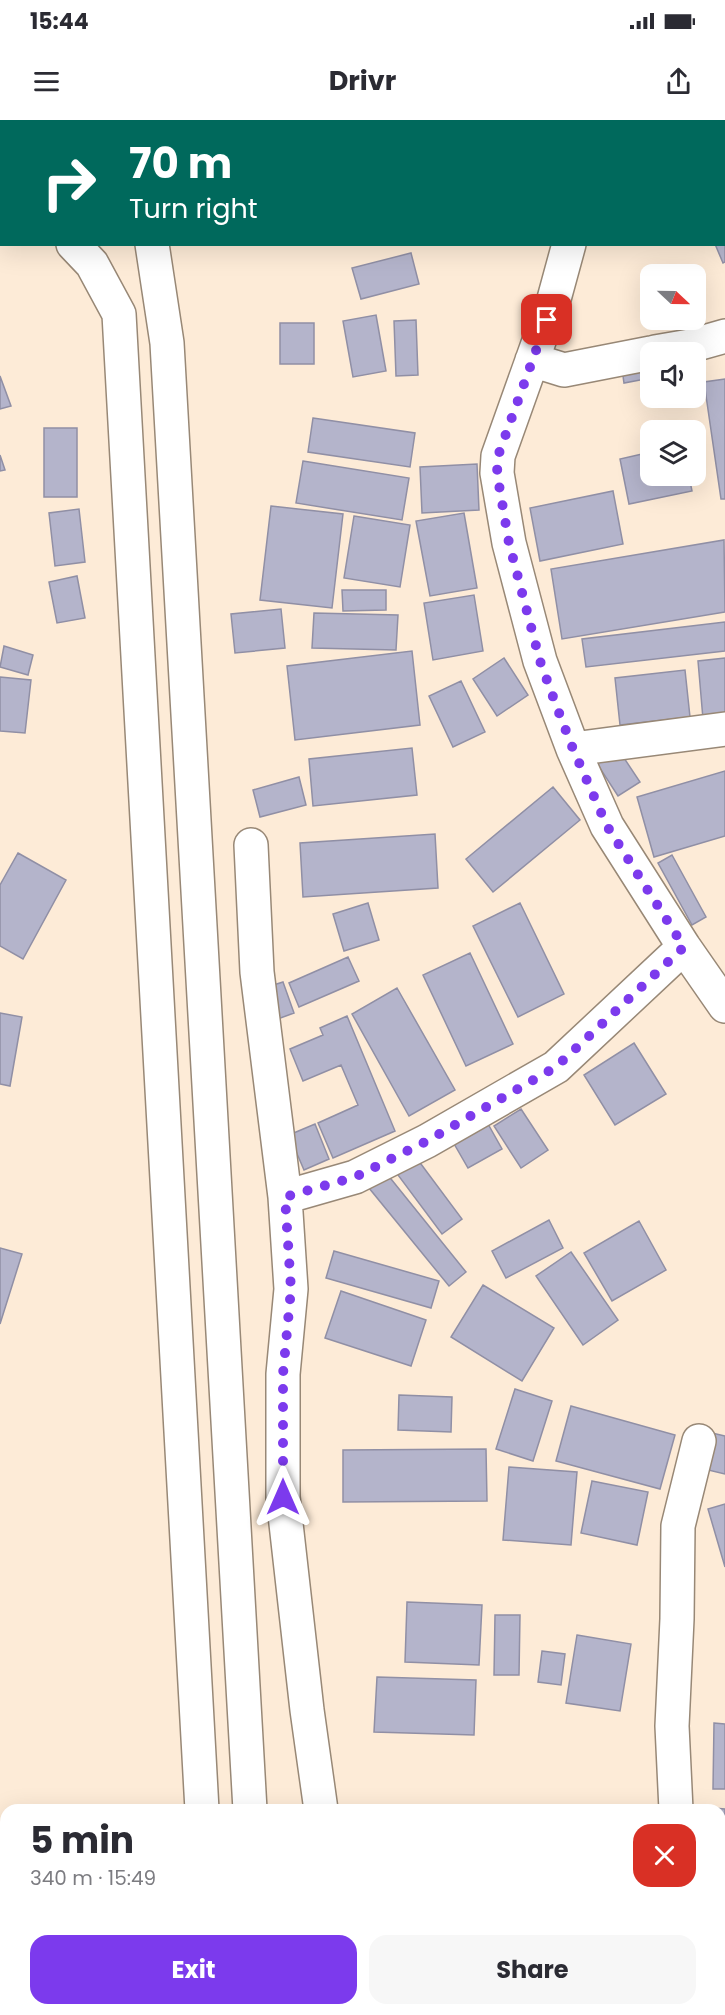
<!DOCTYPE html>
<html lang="en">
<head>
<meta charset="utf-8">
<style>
	:root { --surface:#fff; --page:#f7f7f7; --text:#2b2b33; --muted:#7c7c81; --accent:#7c3aed }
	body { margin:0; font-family:Poppins,sans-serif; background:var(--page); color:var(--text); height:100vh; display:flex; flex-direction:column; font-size:22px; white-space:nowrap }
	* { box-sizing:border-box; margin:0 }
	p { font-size:20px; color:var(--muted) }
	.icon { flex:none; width:33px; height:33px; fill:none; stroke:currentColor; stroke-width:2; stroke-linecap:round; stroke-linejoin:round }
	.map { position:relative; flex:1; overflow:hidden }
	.side { position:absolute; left:0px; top:1684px; width:726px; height:212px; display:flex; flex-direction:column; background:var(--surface); border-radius:18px 18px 0 0; box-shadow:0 6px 24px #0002 }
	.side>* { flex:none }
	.hud { position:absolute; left:0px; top:0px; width:726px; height:126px; box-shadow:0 6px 24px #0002; background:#00695c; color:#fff; overflow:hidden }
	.needle { width:39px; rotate:112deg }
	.buttons { position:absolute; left:640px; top:144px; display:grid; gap:12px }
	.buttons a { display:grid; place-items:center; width:66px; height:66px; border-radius:12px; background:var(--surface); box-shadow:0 6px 24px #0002; font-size:30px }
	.pin { position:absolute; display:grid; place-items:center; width:51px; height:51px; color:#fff; margin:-26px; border-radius:12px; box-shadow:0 3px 9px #0006 }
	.me { position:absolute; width:66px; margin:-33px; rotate:0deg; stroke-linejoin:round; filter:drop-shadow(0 0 4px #0008) }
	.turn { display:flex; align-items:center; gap:21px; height:126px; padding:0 30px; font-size:27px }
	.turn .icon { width:78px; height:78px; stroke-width:2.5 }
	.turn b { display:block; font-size:42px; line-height:51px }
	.round { display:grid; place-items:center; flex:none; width:63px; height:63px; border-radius:18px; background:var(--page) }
	.head { display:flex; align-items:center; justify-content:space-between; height:102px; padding:0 30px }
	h1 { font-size:36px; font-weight:700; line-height:45px }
	.button { display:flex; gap:12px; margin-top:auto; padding:12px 30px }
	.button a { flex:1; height:69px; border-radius:18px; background:var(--accent); color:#fff; font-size:24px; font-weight:700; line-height:69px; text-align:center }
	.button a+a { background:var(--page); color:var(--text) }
	.status { display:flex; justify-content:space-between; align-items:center; height:42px; padding:0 30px; background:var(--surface); direction:ltr }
	.status svg { height:16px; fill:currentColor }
	header { display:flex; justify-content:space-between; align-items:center; height:78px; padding:0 30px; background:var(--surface); font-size:27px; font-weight:700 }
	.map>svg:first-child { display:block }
	.building { fill:#b4b4cb; stroke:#908fa5; stroke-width:1.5 }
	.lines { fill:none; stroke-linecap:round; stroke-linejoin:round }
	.minor-casing { stroke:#988876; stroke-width:36 }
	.highway-casing { stroke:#988876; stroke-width:36 }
	.minor { stroke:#fff; stroke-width:33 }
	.highway { stroke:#fff; stroke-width:33 }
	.route { stroke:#7c3aed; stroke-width:10; stroke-dasharray:0 18 }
</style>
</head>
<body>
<div class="status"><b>15:44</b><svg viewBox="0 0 49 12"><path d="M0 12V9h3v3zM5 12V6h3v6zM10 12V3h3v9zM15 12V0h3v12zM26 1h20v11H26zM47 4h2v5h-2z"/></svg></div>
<header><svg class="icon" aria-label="menu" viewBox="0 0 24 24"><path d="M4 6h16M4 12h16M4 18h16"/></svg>Drivr<svg class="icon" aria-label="share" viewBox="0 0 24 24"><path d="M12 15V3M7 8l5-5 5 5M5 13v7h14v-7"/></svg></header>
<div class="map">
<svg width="725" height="1895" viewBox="0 0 725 1895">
	<rect width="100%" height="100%" fill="#fdebd7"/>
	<path class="building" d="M433,0H515V2H434Z
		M654,0H685V2H654Z
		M725,86V142L723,143L715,124H724Z
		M411,133L419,164L361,179L352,148Z
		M376,195L386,251L353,257L343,201Z
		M416,200L418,255L396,256L394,201Z
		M280,203H314V244H280Z
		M651,237V258L624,263L621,242Z
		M0,256L11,286L0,289Z
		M725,259V379H721L704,262Z
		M313,298L415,313L410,347L308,332Z
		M44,308H77V377H44Z
		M651,332V356H689L692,371L629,384L620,339Z
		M0,335L5,350L0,351Z
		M303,341L409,358L402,400L296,383Z
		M477,344L479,390L422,393L420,347Z
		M613,371L623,424L540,441L530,388Z
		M271,386L343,394L332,488L260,480Z
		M79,389L85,442L55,446L49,393Z
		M464,393L477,468L430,476L416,401Z
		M354,396L410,405L400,467L344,458Z
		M724,420L725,492L562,519L551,449Z
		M77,456L85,498L57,503L49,462Z
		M342,470H386V490L343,491Z
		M474,475L483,531L433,540L424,483Z
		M281,489L285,528L235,533L231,494Z
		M314,493L398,495L396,530L312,528Z
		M725,502V531L586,547L582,519Z
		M4,526L33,535L28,555L0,547Z
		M412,531L420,605L295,620L287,546Z
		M504,538L528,575L497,596L473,559Z
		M725,538V597L703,599L698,541Z
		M685,550L690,597L620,605L615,558Z
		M0,557L31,560L25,613L0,611Z
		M461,561L485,612L453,627L429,576Z
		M412,628L417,675L313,686L309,639Z
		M618,629L640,662L618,676L596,642Z
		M725,651V716L654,737L637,677Z
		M299,657L306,685L260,697L253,670Z
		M553,667L580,700L493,772L466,739Z
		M435,714L438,768L303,777L300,723Z
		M18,733L66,760L23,839L0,826V765Z
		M672,735L706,797L692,805L658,743Z
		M368,783L379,820L344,831L333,794Z
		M520,783L564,874L518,897L473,806Z
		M470,833L513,924L466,946L423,855Z
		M348,837L359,861L299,887L289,863Z
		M283,862L294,893L275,900L264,868Z
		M397,868L455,970L409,996L352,894Z
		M0,893L22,897L10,966L0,964Z
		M347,896L395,1011L333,1038L318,1003L358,985L341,945L303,961L290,929L323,915L320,908Z
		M634,923L666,974L615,1005L584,955Z
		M521,989L548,1030L521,1048L494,1006Z
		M483,995L502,1029L468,1048L449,1015Z
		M315,1004L329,1039L304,1050L289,1015Z
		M415,1036L462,1099L442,1114L395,1051Z
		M387,1054L466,1152L449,1166L369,1068Z
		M549,1100L563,1128L506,1158L492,1131Z
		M639,1101L666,1150L612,1181L584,1133Z
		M0,1128L22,1134L0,1204Z
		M334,1131L439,1161L431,1188L326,1158Z
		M571,1132L618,1200L583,1225L536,1156Z
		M483,1165L554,1208L522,1261L451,1217Z
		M341,1171L426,1200L411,1246L325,1218Z
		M515,1269L552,1281L533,1341L496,1329Z
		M399,1275L452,1277L451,1312L398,1310Z
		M571,1286L675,1315L660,1369L556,1341Z
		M712,1313L725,1316V1354L704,1349Z
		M486,1329L487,1381L343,1382V1330Z
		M509,1347L577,1352L571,1425L503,1420Z
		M592,1361L648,1372L637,1425L581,1413Z
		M725,1384V1447L708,1389Z
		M407,1482L482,1485L479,1545L405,1542Z
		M495,1495H520L519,1555H494Z
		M577,1515L631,1524L620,1591L566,1583Z
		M542,1531L565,1534L561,1565L538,1562Z
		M377,1557L476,1560L474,1615L374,1612Z
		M714,1603L725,1604V1669H713Z
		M713,1688L725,1689V1747H720V1690H713Z
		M0,1802H6V1890H94V1895H0Z
		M438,1890H476V1895H438Z
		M501,1890H521V1891L501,1892Z
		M571,1890H641V1895Z"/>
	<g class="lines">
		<g class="minor-casing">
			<path id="minor" d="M564,0V2
				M569,124L554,179L498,336L497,353L509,423L540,541L573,629L607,706L684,827L725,886
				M655,232L690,226L725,216
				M532,240L564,250L651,233
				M573,629L725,609
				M251,725L257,852L285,1077L291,1169L283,1254V1377L307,1590L321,1690
				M285,1077L355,1057L427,1021L556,947L684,827
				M676,1690L672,1606L677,1499L678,1406L699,1321
				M346,1890V1895
				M682,1890V1895"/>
		</g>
		<g class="highway-casing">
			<path id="highway" d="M146,2V0
				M0,74L2,75
				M73,124L92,144L119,194L202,1690
				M152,124L167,223L250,1690
				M213,1890V1895
				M262,1890V1895"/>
		</g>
		<use href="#minor" class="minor"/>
		<use href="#highway" class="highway"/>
	</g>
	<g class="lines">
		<path class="route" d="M283,1377V1254L291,1169L285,1077L355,1057L427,1021L556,947L684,827L607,706L573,629L556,585L540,541L509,423L497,353L498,336L547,200"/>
	</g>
</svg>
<div class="buttons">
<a><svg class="needle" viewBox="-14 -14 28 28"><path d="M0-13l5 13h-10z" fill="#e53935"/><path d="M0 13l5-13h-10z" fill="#7c7c81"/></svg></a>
<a><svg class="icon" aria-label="sound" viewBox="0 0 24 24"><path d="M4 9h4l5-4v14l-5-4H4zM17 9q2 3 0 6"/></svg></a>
<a><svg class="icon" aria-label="layers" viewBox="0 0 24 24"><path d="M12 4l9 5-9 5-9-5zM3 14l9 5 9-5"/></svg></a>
</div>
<div class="pin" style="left:547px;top:200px;background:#d93025"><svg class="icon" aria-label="arrive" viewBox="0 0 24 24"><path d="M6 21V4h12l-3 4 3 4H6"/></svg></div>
<svg class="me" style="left:283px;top:1377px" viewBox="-20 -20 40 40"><path d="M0-17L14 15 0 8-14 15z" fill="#7c3aed" stroke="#fff" stroke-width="4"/></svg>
<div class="hud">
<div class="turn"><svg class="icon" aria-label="right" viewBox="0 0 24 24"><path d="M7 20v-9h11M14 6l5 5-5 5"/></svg><div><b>70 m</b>Turn right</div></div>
</div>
<section class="side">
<div class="head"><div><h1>5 min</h1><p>340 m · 15:49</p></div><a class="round" style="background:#d93025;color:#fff"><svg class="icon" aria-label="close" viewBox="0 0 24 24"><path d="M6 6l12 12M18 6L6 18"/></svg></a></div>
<div class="button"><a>Exit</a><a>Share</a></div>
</section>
</div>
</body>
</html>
